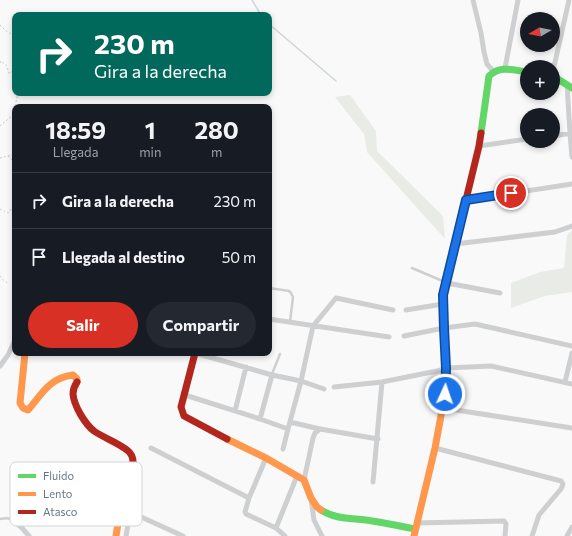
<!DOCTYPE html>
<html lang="es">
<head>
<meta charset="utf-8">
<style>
	:root { --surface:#171b24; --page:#242831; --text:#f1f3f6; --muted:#9ea1a6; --line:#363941; --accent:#d93025 }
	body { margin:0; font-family:Commissioner,sans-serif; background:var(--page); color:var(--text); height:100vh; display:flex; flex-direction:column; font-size:15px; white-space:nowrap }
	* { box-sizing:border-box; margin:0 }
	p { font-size:13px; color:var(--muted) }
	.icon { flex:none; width:22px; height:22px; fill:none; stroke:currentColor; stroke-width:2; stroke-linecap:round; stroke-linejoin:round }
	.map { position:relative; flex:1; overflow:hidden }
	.drawer { position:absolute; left:12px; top:104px; width:260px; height:252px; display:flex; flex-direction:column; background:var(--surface); border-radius:8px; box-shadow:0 2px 6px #0003 }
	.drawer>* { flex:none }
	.hud { position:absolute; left:12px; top:12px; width:260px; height:84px; border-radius:8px; box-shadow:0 2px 6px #0003; background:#00695c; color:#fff; overflow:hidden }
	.needle { width:26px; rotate:260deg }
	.tools { position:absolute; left:520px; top:12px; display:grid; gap:8px }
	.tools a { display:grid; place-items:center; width:40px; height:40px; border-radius:50%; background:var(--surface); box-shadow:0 2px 6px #0003; font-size:20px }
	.pin { position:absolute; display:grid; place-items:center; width:34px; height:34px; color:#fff; margin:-17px; border:2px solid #fff; border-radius:50%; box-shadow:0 1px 4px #0007 }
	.me { position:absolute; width:44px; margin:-22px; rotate:3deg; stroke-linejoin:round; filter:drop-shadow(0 0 3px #0008) }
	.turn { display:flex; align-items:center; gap:14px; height:84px; padding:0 16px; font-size:18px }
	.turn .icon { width:52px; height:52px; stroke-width:2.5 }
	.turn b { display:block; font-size:28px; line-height:34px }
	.eta { display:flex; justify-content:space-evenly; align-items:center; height:68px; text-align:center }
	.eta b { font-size:24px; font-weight:700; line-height:28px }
	.action { display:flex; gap:8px; margin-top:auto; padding:8px 16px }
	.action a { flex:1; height:46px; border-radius:24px; background:var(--accent); color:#fff; font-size:16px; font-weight:700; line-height:46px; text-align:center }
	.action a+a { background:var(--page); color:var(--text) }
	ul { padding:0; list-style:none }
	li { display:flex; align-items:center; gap:12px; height:56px; padding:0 16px; border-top:1px solid var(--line) }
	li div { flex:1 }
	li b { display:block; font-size:15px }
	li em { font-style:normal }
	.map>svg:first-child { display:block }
	.green { fill:#e8ebe6 }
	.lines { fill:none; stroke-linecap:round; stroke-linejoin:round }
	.stream { stroke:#ced6d9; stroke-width:1.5 }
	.path { stroke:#cbcccd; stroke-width:1; stroke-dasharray:2 2; stroke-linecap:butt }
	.lane { stroke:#cecfd0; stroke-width:2.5 }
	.street { stroke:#cecfd0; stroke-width:5 }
	.fast { stroke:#63d668; stroke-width:7 }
	.slow { stroke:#ff974d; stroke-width:7 }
	.jam { stroke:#b3261e; stroke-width:7 }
	.route-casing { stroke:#114b97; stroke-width:10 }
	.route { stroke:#1a73e8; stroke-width:7 }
	.key { fill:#fff; stroke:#d1d6da; stroke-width:1 }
	.key-label { font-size:11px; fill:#657683 }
</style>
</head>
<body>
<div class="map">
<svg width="572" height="536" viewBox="0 0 572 536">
	<rect width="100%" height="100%" fill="#f9f9f9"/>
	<path class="green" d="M350,95L376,131L377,151L443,216L445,239L367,152L364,134L335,97Z
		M572,230V292L545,296L511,308V283L540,272L564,268L567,235Z"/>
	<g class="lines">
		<path class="stream" d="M252,0L261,15
			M269,24L336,81"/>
		<path class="path" d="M0,25L6,31L15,36
			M0,63L1,61L7,66L9,74L15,69
			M15,70L13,76L15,79
			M15,106L18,93
			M0,126L14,114L15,107
			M8,156L15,163
			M0,158L15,154
			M0,209L8,213L15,204
			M0,276L2,279L9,284"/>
		<path class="lane" d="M412,268L445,282
			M269,288L289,291L291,293L293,297L290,322
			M272,374L280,354
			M0,519L7,518L13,520"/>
		<path class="street" d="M473,0L481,33L484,52L487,64L493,71
			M505,68L518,0
			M553,71L569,0
			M567,84L570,133L572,157
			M553,136L572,133
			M479,146L527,139
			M466,200L572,184
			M455,244L555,232L572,226
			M447,283L500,293
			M406,310L443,304
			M269,319L389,337
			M404,336L444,328L475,324L572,346
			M195,353L272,375L301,381L324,389
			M0,366L8,355L15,340
			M565,382L572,353
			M334,387L382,382L437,371L446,368L491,366L572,384
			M185,395L260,419L288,429
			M443,408L572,428
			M235,411L246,367
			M260,419L272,375
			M290,422L320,429L378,439
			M151,448L249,498
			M435,448L561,481L563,484L561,489L539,515L532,536
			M283,449L288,429L301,381L313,326L336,298L393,310
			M266,458L249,498L245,512L246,514L276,528L285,536
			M304,480L313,438L315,433L320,429
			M373,482L382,382
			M311,499L314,520L322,536
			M13,520L21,527L29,536
			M417,523L504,521L506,524L505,536
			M276,528L297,476
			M126,536C128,526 127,518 139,516L183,536
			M567,536L572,527"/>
		<path class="fast" d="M553,76L572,88
			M481,133L489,76C500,65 513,70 527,72
			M321,510C335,519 350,518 366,520C382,522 399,526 415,529"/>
		<path class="slow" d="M25,353L20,403L23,408L28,410C42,394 49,378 73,375L77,379V382
			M227,439L266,458L304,480L311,498L317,507L321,510
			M116,536L122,498L133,462
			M414,536L435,448L445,394L446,368L443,295L449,270"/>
		<path class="jam" d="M449,270L479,146L481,133
			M195,353L181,407L184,416L227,439
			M77,382C75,385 73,389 73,394C74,406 85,424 94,431C104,438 117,442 127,450C131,453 133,456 133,462"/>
	</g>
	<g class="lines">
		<g class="route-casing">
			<path id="route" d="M445,394L446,368L444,328L443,295L466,200L511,193"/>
		</g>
		<use href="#route" class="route"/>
	</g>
	<rect x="10" y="462" width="132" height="64" rx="6" class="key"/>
	<rect x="18" y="474" width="18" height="4" fill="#63d668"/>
	<rect x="18" y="492" width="18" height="4" fill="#ff974d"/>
	<rect x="18" y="510" width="18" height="4" fill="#b3261e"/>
	<g class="key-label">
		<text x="43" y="480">Fluido</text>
		<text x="43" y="498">Lento</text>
		<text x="43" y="516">Atasco</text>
	</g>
</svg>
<div class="tools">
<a><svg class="needle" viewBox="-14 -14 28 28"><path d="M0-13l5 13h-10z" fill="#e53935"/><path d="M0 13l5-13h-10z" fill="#9ea1a6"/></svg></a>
<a>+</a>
<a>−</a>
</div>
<div class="pin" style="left:511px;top:193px;background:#d93025"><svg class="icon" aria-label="arrive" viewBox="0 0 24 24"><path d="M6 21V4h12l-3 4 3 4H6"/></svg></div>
<svg class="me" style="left:445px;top:394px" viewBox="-20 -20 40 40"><circle r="17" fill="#1a73e8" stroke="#fff" stroke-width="3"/><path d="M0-11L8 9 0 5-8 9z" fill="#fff"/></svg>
<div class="hud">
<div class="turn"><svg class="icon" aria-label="right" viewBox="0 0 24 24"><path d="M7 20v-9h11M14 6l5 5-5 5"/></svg><div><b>230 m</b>Gira a la derecha</div></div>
</div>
<section class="drawer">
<div class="eta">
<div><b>18:59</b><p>Llegada</p></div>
<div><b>1</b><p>min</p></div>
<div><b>280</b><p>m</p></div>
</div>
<ul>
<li><svg class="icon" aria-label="right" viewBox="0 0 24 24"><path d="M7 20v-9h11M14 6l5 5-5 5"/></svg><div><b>Gira a la derecha</b></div><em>230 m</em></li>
<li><svg class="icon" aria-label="arrive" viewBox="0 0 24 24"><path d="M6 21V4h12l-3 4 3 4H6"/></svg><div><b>Llegada al destino</b></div><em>50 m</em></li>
</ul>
<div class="action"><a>Salir</a><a>Compartir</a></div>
</section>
</div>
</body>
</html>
